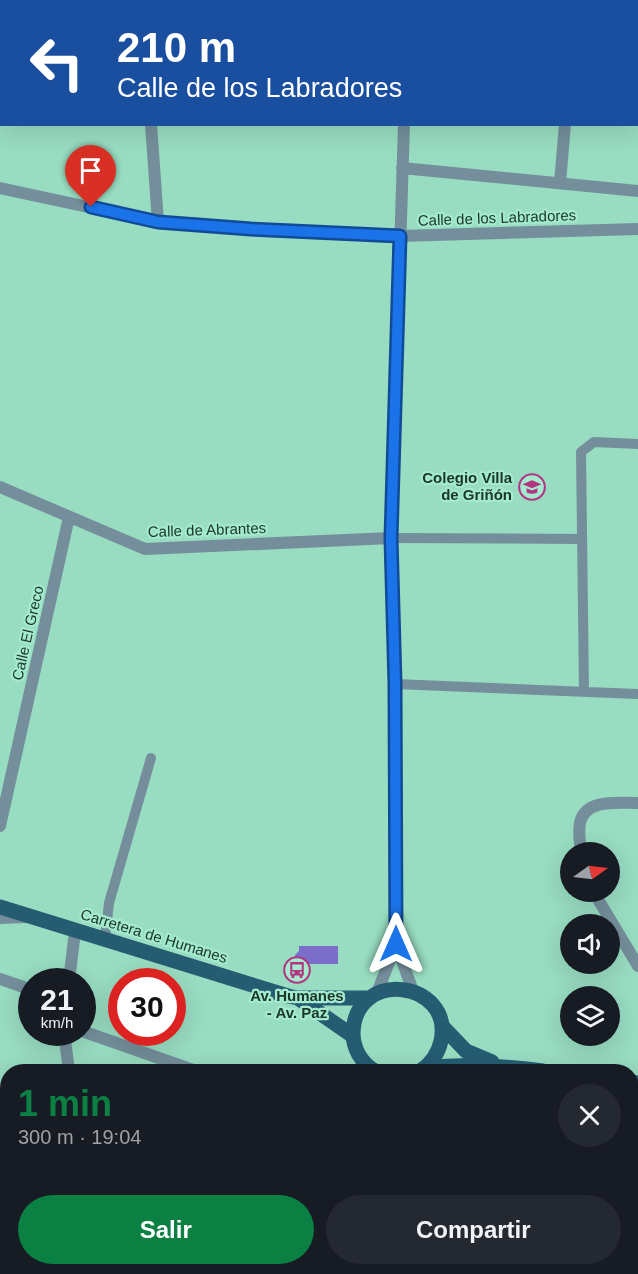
<!DOCTYPE html>
<html lang="es">
<head>
<meta charset="utf-8">
<style>
	:root { --surface:#171b24; --page:#242831; --text:#f1f3f6; --muted:#9ea1a6; --accent:#0b8043 }
	body { margin:0; font-family:Helvetica,sans-serif; background:var(--page); color:var(--text); height:100vh; display:flex; flex-direction:column; font-size:22px; white-space:nowrap }
	* { box-sizing:border-box; margin:0 }
	p { font-size:20px; color:var(--muted) }
	.icon { flex:none; width:33px; height:33px; fill:none; stroke:currentColor; stroke-width:2; stroke-linecap:round; stroke-linejoin:round }
	.map { position:relative; flex:1; overflow:hidden }
	.details { position:absolute; left:0px; top:1064px; width:639px; height:212px; display:flex; flex-direction:column; background:var(--surface); border-radius:24px 24px 0 0; box-shadow:0 6px 24px #0002 }
	.details>* { flex:none }
	.hud { position:absolute; left:0px; top:0px; width:639px; height:126px; box-shadow:0 6px 24px #0002; background:#1a4fa0; color:#fff; overflow:hidden }
	.needle { width:39px; rotate:76deg }
	.controls { position:absolute; left:560px; top:842px; display:grid; gap:12px }
	.controls a { display:grid; place-items:center; width:60px; height:60px; border-radius:50%; background:var(--surface); box-shadow:0 6px 24px #0002; font-size:30px }
	.speed { position:absolute; left:18px; top:968px; display:flex; gap:12px; font-size:30px; font-weight:700; text-align:center }
	.speed>* { display:grid; place-content:center; width:78px; height:78px; border-radius:50%; background:var(--surface); box-shadow:0 6px 24px #0002; line-height:1 }
	.speed small { font-size:15px; font-weight:400 }
	.speed .limit { border:9px solid #d22; background:#fff; color:#111 }
	.pin { position:absolute; display:grid; place-items:center; width:51px; height:51px; color:#fff; margin:-62px -26px; border-radius:50% 50% 50% 0; rotate:-45deg; box-shadow:0 0 6px #0007 }
	.pin .icon { rotate:45deg }
	.me { position:absolute; width:66px; margin:-33px; rotate:0deg; stroke-linejoin:round; filter:drop-shadow(0 0 4px #0008) }
	.turn { display:flex; align-items:center; gap:21px; height:126px; padding:0 18px; font-size:27px }
	.turn .icon { width:78px; height:78px; stroke-width:2.5 }
	.turn b { display:block; font-size:42px; line-height:51px }
	.round { display:grid; place-items:center; flex:none; width:63px; height:63px; border-radius:32px; background:var(--page) }
	.headline { display:flex; align-items:center; justify-content:space-between; height:102px; padding:0 18px }
	h1 { font-size:36px; font-weight:800; line-height:45px; color:var(--accent) }
	.primary-button { display:flex; gap:12px; margin-top:auto; padding:12px 18px }
	.primary-button a { flex:1; height:69px; border-radius:36px; background:var(--accent); color:#fff; font-size:24px; font-weight:800; line-height:69px; text-align:center }
	.primary-button a+a { background:var(--page); color:var(--text) }
	.map>svg:first-child { display:block }
	.water { fill:#7b6eca }
	.lines { fill:none; stroke-linecap:round; stroke-linejoin:round }
	.service { stroke:#748f9b; stroke-width:10 }
	.pedestrian { stroke:#748f9b; stroke-width:12 }
	.minor { stroke:#748f9b; stroke-width:12 }
	.primary { stroke:#255c72; stroke-width:15 }
	.route-casing { stroke:#114b97; stroke-width:15 }
	.route { stroke:#1a73e8; stroke-width:10 }
	.labels { text-anchor:middle; stroke-width:4.5; stroke-linejoin:round; paint-order:stroke }
	.street-label { font-size:15px; fill:#1b372d; stroke:#a4eace }
	.poi-label { font-size:15px; font-weight:bold; fill:#1b372d; stroke:#a4eace; text-anchor:end }
</style>
</head>
<body>
<div class="map">
<svg width="638" height="1274" viewBox="0 0 638 1274">
	<rect width="100%" height="100%" fill="#98dcc1"/>
	<path class="water" d="M299,946H338V964H299V960L295,958V955L299,951Z"/>
	<g class="lines">
		<path class="service" d="M391,538L582,539
			M395,684L638,694
			M584,692L581,452L594,442L638,444
			M0,919L27,918
			M105,939L109,903L151,758
			M632,1105L638,1109"/>
		<path class="pedestrian" d="M575,2V0
			M560,183L565,124"/>
		<path class="minor" d="M115,0L117,2
			M410,2V0
			M151,124L158,222
			M404,124L391,538L395,684L396,944L413,991
			M402,168L638,191
			M0,188L158,222L251,229L400,236L638,229
			M0,487L145,549L391,538
			M0,826L69,517
			M581,852C580,843 578,832 580,823C585,798 619,803 638,803
			M593,891L638,966
			M0,979L32,990
			M69,981L75,931
			M377,993L396,944
			M82,1031L196,1071
			M64,1032L69,1071
			M0,1231L8,1224
			M96,1268L97,1274
			M374,1274L375,1268"/>
		<path class="primary" d="M0,907L288,996L298,998H369
			M298,998L353,1036
			M442,1026L466,1051L492,1062
			M425,1068C468,1063 500,1066 543,1071
			M375,1071C361,1063 353,1048 353,1033C355,967 454,981 441,1041C438,1054 431,1064 420,1071
			M632,1082L638,1083"/>
	</g>
	<g class="lines">
		<g class="route-casing">
			<path id="route" d="M91,207L158,222L251,229L400,236L391,538L395,684L396,944"/>
		</g>
		<use href="#route" class="route"/>
	</g>
	<defs>
		<g id="school-ring" transform="scale(1.35)"><circle r="9.5" fill="#a4eace" stroke="#b33481" stroke-width="1.5"/><path d="M0-5L7-2L0 1L-7-2ZM-4 1L0 2.5L4 1V4Q0 6-4 4Z" fill="#b33481"/></g>
		<g id="bus-ring" transform="scale(1.35)"><circle r="9.5" fill="#a4eace" stroke="#b33481" stroke-width="1.5"/><path d="M-5-6H5V4H4V6H2V4H-2V6H-4V4H-5ZM-3.5-4V0h7V-4ZM-3.5 1.2v1.5H-2V1.2ZM2 1.2v1.5H3.5V1.2Z" fill="#b33481"/></g>
	</defs>
	<g fill-rule="evenodd">
		<use href="#school-ring" x="532" y="487"/>
		<use href="#bus-ring" x="297" y="970"/>
	</g>
	<g class="labels">
		<g class="street-label">
			<text transform="translate(497 218) rotate(-2)" y="5">Calle de los Labradores</text>
			<text transform="translate(207 530) rotate(-2)" y="5">Calle de Abrantes</text>
			<text transform="translate(28 633) rotate(-77)" y="5">Calle El Greco</text>
			<text transform="translate(154 936) rotate(17)" y="5">Carretera de Humanes</text>
		</g>
		<g class="poi-label">
			<text x="512" y="483">Colegio Villa<tspan x="512" dy="17">de Griñón</tspan></text>
			<text x="297" y="1001" text-anchor="middle">Av. Humanes<tspan x="297" dy="17">- Av. Paz</tspan></text>
		</g>
	</g>
</svg>
<div class="controls">
<a><svg class="needle" viewBox="-14 -14 28 28"><path d="M0-13l5 13h-10z" fill="#e53935"/><path d="M0 13l5-13h-10z" fill="#9ea1a6"/></svg></a>
<a><svg class="icon" aria-label="sound" viewBox="0 0 24 24"><path d="M4 9h4l5-4v14l-5-4H4zM17 9q2 3 0 6"/></svg></a>
<a><svg class="icon" aria-label="layers" viewBox="0 0 24 24"><path d="M12 4l9 5-9 5-9-5zM3 14l9 5 9-5"/></svg></a>
</div>
<div class="speed"><div>21<small>km/h</small></div><div class="limit">30</div></div>
<div class="pin" style="left:91px;top:207px;background:#d93025"><svg class="icon" aria-label="arrive" viewBox="0 0 24 24"><path d="M6 21V4h12l-3 4 3 4H6"/></svg></div>
<svg class="me" style="left:396px;top:944px" viewBox="-20 -20 40 40"><path d="M0-17L14 15 0 8-14 15z" fill="#1a73e8" stroke="#fff" stroke-width="4"/></svg>
<div class="hud">
<div class="turn"><svg class="icon" aria-label="left" viewBox="0 0 24 24"><path d="M17 20v-9H6M10 6l-5 5 5 5"/></svg><div><b>210 m</b>Calle de los Labradores</div></div>
</div>
<section class="details">
<div class="headline"><div><h1>1 min</h1><p>300 m · 19:04</p></div><a class="round"><svg class="icon" aria-label="close" viewBox="0 0 24 24"><path d="M6 6l12 12M18 6L6 18"/></svg></a></div>
<div class="primary-button"><a>Salir</a><a>Compartir</a></div>
</section>
</div>
</body>
</html>
